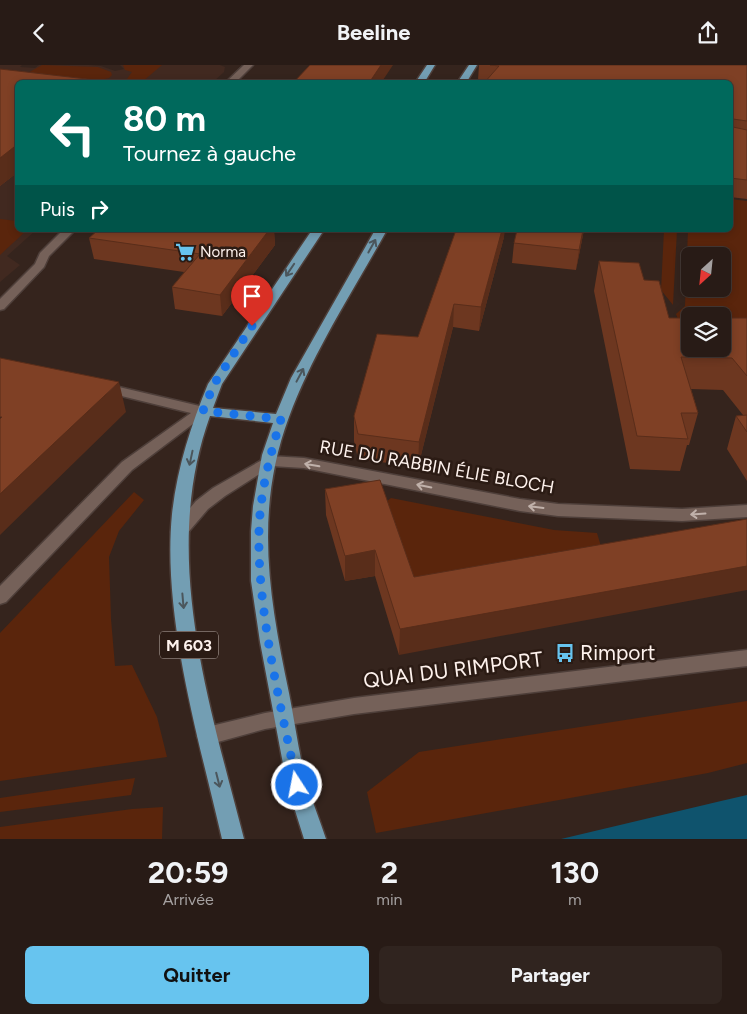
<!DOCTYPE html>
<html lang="fr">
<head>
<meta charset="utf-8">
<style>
	:root { --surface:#281b16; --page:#30241f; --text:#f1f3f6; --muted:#a5a1a1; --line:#443935; --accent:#67c4ef }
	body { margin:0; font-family:Figtree,sans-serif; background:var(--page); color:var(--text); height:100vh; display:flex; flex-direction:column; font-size:19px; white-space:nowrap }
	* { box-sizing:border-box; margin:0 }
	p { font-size:16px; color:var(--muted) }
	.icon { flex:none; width:28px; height:28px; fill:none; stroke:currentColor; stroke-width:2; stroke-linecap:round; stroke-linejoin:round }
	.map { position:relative; height:774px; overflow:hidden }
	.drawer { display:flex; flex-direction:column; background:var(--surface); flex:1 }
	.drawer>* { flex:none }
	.banner { position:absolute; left:15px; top:15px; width:718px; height:152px; border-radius:8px; box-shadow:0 2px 8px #0003,0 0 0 1px var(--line); background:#00695c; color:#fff; overflow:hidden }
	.needle { width:32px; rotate:207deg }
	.fabs { position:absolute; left:681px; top:182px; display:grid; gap:10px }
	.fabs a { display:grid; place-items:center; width:50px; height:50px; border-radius:8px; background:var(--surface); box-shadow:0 2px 8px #0003,0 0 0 1px var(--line); font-size:25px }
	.pin { position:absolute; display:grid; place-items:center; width:42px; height:42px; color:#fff; margin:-51px -21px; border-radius:50% 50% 50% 0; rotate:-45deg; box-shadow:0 0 5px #0007 }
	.pin .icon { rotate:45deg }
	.me { position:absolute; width:55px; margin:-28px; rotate:349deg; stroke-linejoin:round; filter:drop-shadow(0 0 4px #0008) }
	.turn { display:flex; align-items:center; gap:18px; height:105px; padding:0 25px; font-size:22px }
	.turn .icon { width:65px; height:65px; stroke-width:2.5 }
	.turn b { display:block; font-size:35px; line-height:42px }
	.then { display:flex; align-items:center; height:48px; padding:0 25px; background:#0003; gap:10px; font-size:19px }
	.eta { display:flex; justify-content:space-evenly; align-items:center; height:85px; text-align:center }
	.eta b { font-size:30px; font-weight:700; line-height:35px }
	.cta { display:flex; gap:10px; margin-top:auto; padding:10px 25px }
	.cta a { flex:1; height:58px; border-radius:8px; background:var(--accent); color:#111; font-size:20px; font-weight:700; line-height:58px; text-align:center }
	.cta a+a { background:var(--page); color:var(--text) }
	header { display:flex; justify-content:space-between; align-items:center; height:65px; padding:0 25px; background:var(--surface); font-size:22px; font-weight:700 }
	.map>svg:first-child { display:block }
	.built { fill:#412920 }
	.green { fill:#5a250c; fill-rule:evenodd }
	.water { fill:#0f536d }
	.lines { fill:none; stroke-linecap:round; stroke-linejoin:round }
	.minor-casing { stroke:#4e3f3a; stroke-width:3 }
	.major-casing { stroke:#4e3f3a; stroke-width:3 }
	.minor { fill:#756159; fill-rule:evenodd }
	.major { fill:#739eb3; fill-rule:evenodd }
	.wall { fill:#6d3720 }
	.shaded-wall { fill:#592d1a }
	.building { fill:#7f4025; stroke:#592d1a }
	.oneway { stroke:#4b565c }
	.oneway2 { stroke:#c0b1aa }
	.route { stroke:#1a73e8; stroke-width:9; stroke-dasharray:0 16.2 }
	.labels { text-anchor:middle; stroke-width:5; stroke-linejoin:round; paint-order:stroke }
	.far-poi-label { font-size:15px; fill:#fef2ed; stroke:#2b1b14; text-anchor:start }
	.shield { fill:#2b1b14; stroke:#bfb2ac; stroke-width:1 }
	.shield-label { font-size:16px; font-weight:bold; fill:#fef2ed }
	.street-label { font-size:18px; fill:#fef2ed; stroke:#2b1b14 }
	.near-poi-label { font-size:21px; fill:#fef2ed; stroke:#2b1b14; text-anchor:start }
	.near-street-label { font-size:21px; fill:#fef2ed; stroke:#2b1b14 }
</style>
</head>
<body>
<header><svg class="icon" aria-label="back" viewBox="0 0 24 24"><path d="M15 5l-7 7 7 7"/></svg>Beeline<svg class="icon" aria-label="share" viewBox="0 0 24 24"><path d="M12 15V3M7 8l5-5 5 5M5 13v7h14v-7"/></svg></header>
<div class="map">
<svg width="747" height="774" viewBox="0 0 747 774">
	<rect width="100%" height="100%" fill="#35241d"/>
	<path class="built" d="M0,0H22L20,2L35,3L39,0H89L101,1L115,6L124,4L120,0H220L225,2L224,7L213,17L18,18V165H36L7,191L20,200L0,217Z"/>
	<path class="green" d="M42,0L98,2L111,7L112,10L109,13L100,15L26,9Z
		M123,0H162L142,17L124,18L132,7L125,5Z
		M730,134L747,136V280L723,281L722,251H690L689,281L676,249L685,241L688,165H730ZM690,191H722V224H690Z
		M0,154L17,156L18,165H27L0,190Z
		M664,165H677L673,240L661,225Z
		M134,427L144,435L119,466L109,492L111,554L115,601L132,600L157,652L167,692L0,716V568Z
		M391,433L554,465L597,468L603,488L416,523L386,437Z
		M747,636V698L708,708L376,768L367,727L419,687Z
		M135,713L131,730L0,747V733Z
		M163,742L162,774H0V762L132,744Z"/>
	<path class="water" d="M747,730V774H561L721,736Z"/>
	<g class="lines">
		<g class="minor-casing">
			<path id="minor" d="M244,0H253L235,18H225Z
				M63,165H75L49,191L44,202L4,244L0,245V234L35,199L40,188Z
				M102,318L208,343L210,346L132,405L6,537L0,539V521L122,397L191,348L97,325L95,322L97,319Z
				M269,391L304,393L520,434L558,439L682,444L747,440V452L682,456L558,451L520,446L304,403L272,401L225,431L208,444L185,471L179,473L173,471L171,467L173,463L196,436L213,423Z
				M747,585V601L354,649L265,664L207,680L200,677L197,671L200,665L207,662L265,648L354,633Z"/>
		</g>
		<g class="major-casing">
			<path id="major" d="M427,0H435L424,18H415Z
				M469,0H477L466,18H457Z
				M312,165H324L222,319L213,343L276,349L291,313L375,165H387C353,226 313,287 289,352C254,446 269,533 289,628C295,658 299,690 307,720C313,738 320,756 326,774H304L287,720L260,577L251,516V466L253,441L262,390L273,358L210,351C160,490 209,637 244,774H222C199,675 162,551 172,449C177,403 191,360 208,319Z"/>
		</g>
		<use href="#minor" class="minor"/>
		<use href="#major" class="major"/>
	</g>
	<path class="wall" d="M479,0H747V134L730,132V18L486,16L478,15Z
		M0,4L18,18V107L0,121Z
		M584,165L576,205L512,198L514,178Z
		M274,166L275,180L222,251L175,244L172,222L184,207L94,194L89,173Z
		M504,172L479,266L453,262L418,402L358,394L354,376V351L418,272Z
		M599,196L644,215L669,253H747V416L727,384L736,351L743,350L723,325L691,324L698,348L689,380H687L680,406L630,404L594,226Z
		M325,424L414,512L399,590L375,511L345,516L326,450Z"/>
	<path class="shaded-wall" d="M381,0H393L381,18H369Z
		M14,82L18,96V107L0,121V93Z
		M262,165H274L275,180L222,251L220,230Z
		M502,165H505L504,172L479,266L481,242Z
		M583,165H584L576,205L579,185Z
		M454,239L453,262L418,402L419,377Z
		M119,317L126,347L0,470V429Z
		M375,485V511L345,516V491Z
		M747,501V525L399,590L400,564Z"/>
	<path class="building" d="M310,0H381L369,18H293Z
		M490,0H747V56L733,54V62L747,65V115L730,113V18H484L499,1Z
		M0,4L122,18H18V83L14,82L0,93Z
		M98,165H269L220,230L172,222L200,189L89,173Z
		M456,165H502L481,242L454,239L419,377L358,369L354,351L377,269L418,272Z
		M517,165H583L579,185L514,178Z
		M599,196L639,198L644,215L659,216L669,253H690V284H722V253H747V311L732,293L681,292L698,348H681L688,374L637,371Z
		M0,293L119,317L0,429V354L2,352H0Z
		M747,350V367L736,351Z
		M380,415L414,512L747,454V501L400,564L375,485L345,491L325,424Z"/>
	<defs><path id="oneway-shaft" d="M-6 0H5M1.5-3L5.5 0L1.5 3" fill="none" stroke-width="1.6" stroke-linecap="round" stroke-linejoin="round" transform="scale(1.25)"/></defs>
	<g class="oneway">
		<use href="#oneway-shaft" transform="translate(372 181) rotate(-61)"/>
		<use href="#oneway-shaft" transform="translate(290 205) rotate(124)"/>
		<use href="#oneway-shaft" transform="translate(300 310) rotate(-62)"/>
		<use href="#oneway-shaft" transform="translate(191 393) rotate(102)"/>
		<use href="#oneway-shaft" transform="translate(183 536) rotate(85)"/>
		<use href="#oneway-shaft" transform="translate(218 715) rotate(76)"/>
	</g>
	<g class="oneway2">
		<use href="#oneway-shaft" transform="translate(312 400) rotate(-170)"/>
		<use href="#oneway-shaft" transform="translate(424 421) rotate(-169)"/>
		<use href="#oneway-shaft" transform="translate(536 442) rotate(-173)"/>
		<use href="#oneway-shaft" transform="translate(698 449) rotate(176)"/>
	</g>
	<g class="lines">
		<path class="route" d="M252,261L214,319L203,346L281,354C270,390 260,428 259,466C257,546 281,641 297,720"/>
	</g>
	<defs>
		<g id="supermarket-bare" transform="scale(1.5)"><path d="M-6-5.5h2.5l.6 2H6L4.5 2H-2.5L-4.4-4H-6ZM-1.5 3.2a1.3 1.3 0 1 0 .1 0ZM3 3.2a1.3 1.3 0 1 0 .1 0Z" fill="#67c4ef" stroke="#2b1b14" stroke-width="2.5" paint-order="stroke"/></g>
		<g id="bus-bare" transform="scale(1.5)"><path d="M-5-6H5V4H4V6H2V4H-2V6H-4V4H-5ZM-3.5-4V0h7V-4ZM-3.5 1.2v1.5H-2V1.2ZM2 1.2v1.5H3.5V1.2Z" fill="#67c4ef" stroke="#2b1b14" stroke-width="2.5" paint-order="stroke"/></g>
	</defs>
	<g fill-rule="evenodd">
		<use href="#supermarket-bare" x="185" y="187"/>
		<use href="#bus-bare" x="565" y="588"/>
	</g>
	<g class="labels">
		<g class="far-poi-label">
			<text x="200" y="192">Norma</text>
		</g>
		<rect class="shield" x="160" y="566.5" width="58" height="27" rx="4"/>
		<g class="shield-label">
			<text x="189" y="586">M 603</text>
		</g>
		<g class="street-label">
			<text transform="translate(437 402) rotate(10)" y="6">RUE DU RABBIN ÉLIE BLOCH</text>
		</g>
		<g class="near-poi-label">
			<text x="580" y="595">Rimport</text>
		</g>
		<g class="near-street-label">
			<text transform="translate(453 605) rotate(-7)" y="7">QUAI DU RIMPORT</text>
		</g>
	</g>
</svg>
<div class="fabs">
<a><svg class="needle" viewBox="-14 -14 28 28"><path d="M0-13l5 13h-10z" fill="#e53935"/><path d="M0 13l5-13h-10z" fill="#a5a1a1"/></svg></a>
<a><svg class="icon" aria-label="layers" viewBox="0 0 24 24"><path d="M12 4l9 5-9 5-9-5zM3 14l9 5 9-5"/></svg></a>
</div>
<div class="pin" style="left:252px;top:261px;background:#d93025"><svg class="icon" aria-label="arrive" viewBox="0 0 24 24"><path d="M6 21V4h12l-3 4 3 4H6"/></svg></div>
<svg class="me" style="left:297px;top:720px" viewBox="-20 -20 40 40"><circle r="17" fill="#1a73e8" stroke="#fff" stroke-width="3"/><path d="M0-11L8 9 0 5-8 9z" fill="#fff"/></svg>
<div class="banner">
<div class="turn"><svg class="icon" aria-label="left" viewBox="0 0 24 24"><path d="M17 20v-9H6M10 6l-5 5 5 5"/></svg><div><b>80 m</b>Tournez à gauche</div></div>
<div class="then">Puis<svg class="icon" aria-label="right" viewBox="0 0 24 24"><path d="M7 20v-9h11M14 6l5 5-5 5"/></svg></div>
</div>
</div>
<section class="drawer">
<div class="eta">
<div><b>20:59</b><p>Arrivée</p></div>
<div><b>2</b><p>min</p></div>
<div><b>130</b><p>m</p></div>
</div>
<div class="cta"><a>Quitter</a><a>Partager</a></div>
</section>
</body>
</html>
